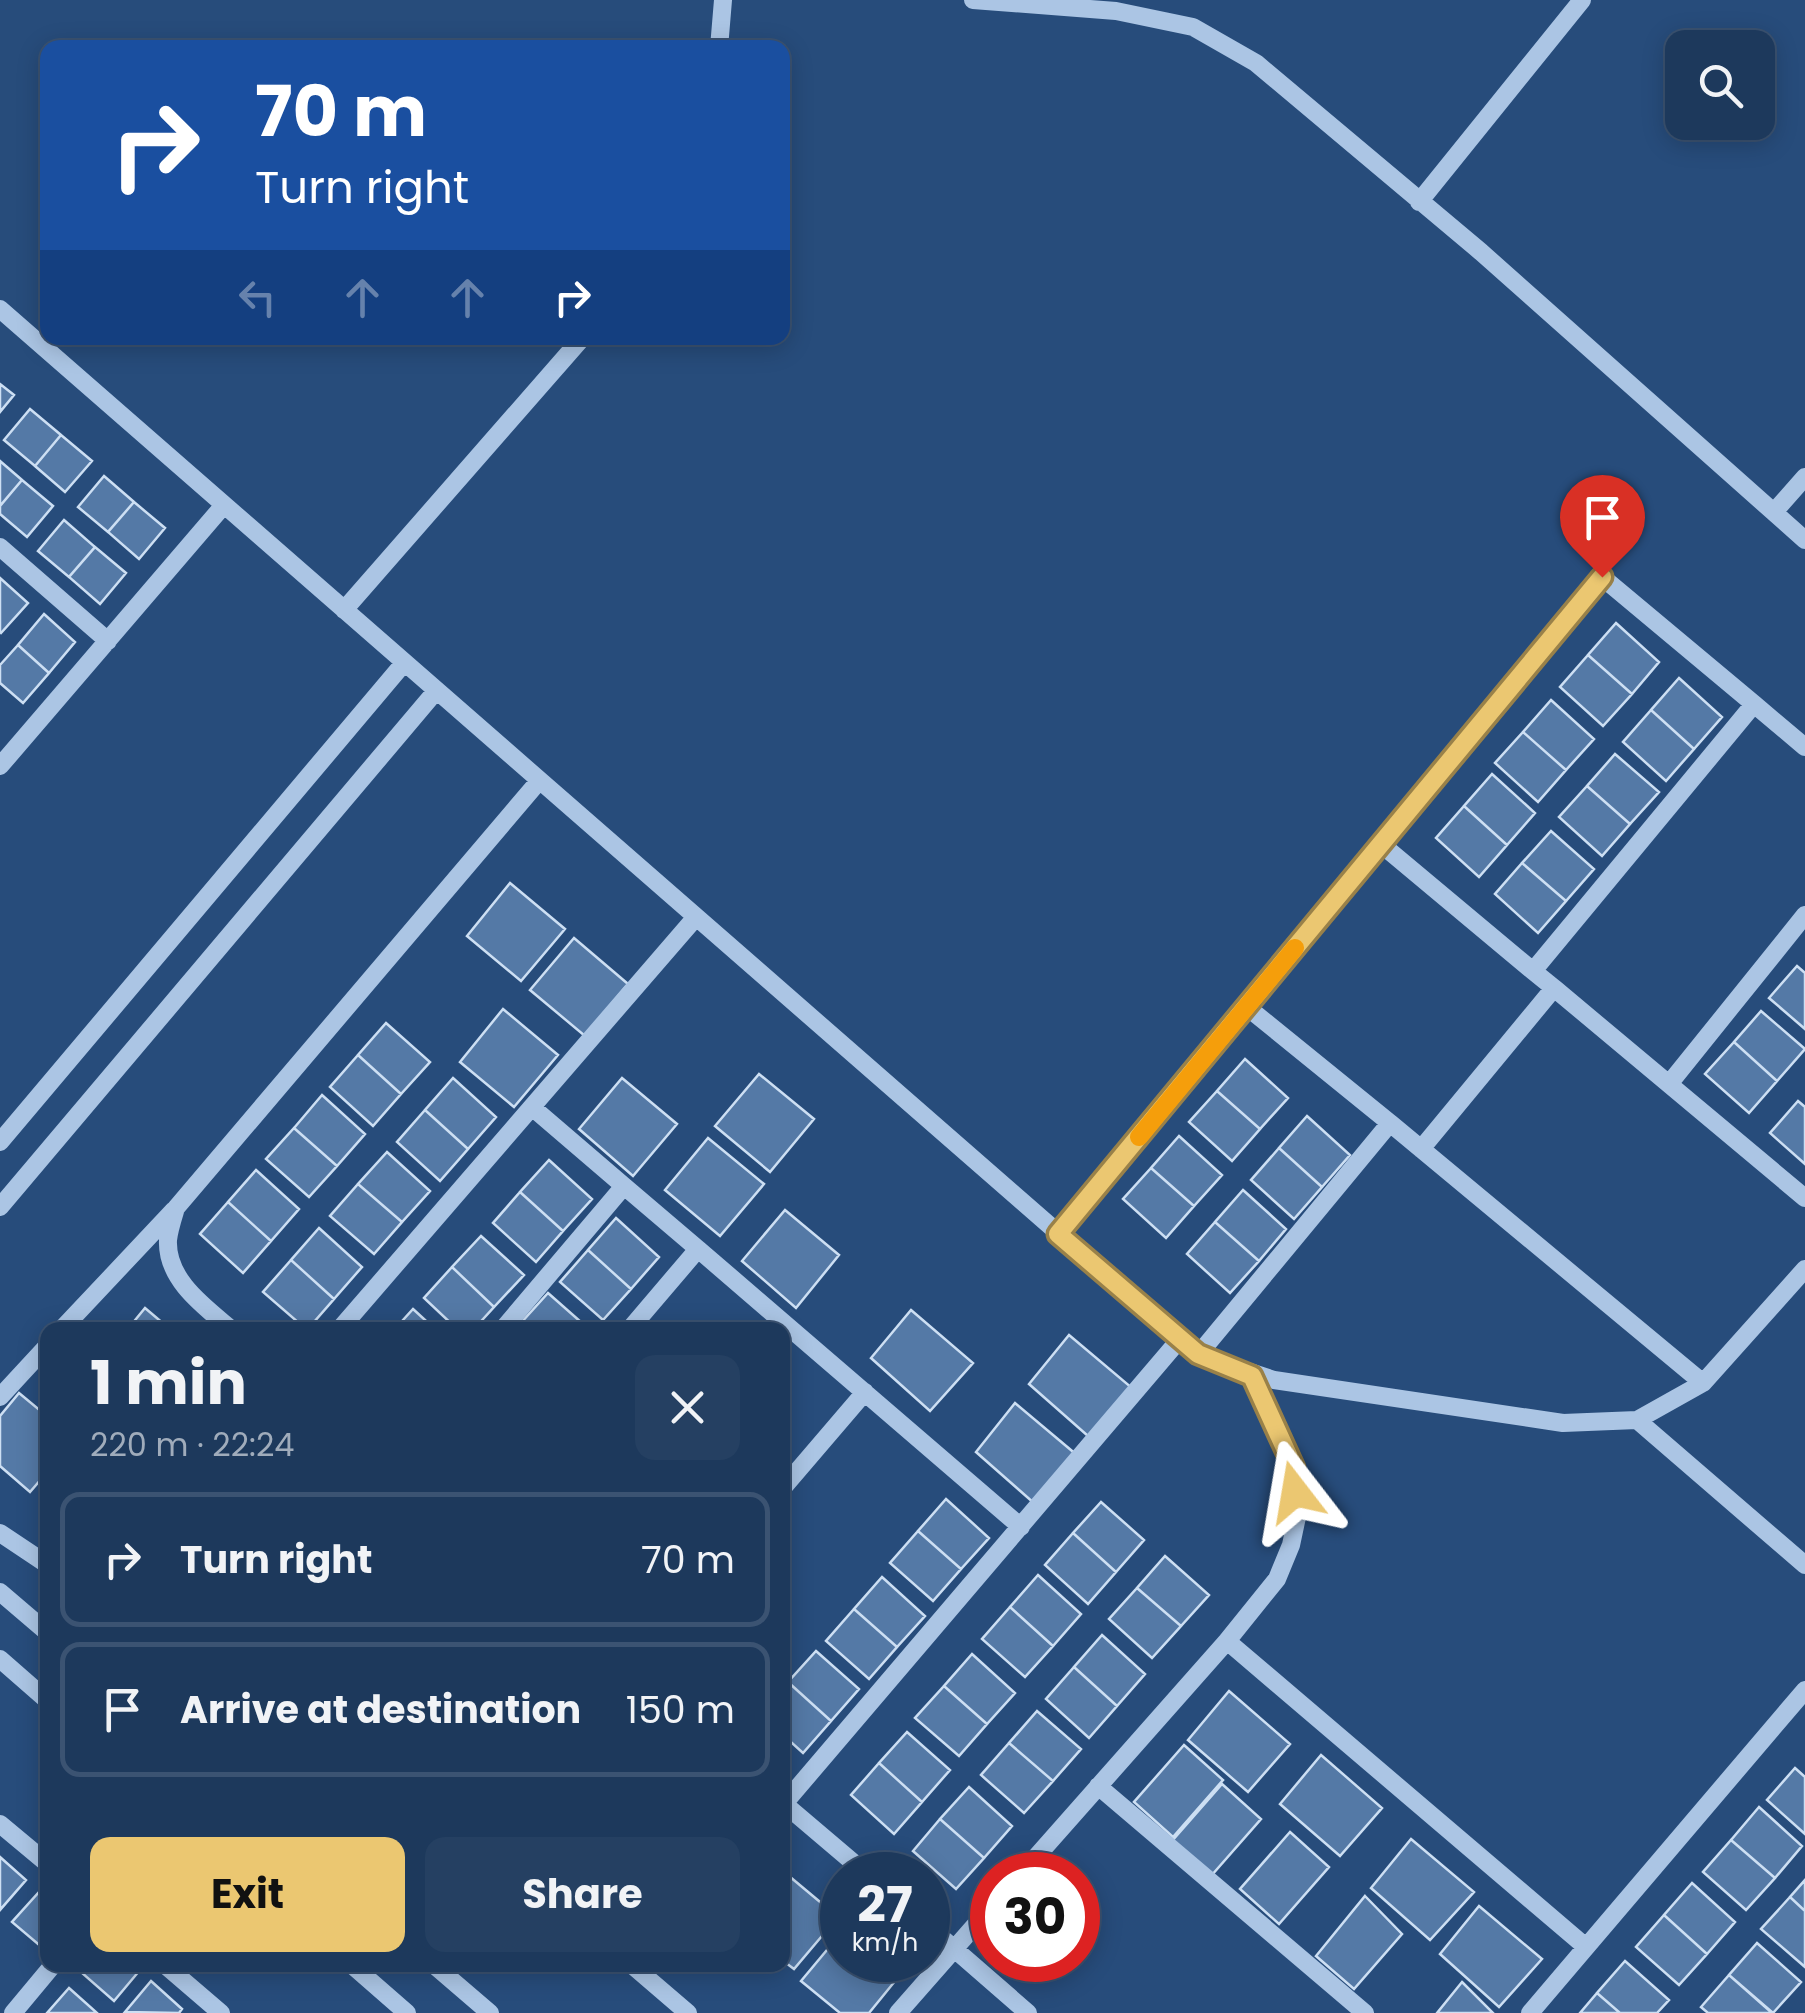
<!DOCTYPE html>
<html lang="en">
<head>
<meta charset="utf-8">
<style>
	:root { --surface:#1d395c; --page:#254062; --text:#f1f3f6; --muted:#a0acbb; --line:#3b5372; --accent:#ebc771 }
	body { margin:0; font-family:Poppins,sans-serif; background:var(--page); color:var(--text); height:100vh; display:flex; flex-direction:column; font-size:38px; white-space:nowrap }
	* { box-sizing:border-box; margin:0 }
	p { font-size:32px; color:var(--muted) }
	.icon { flex:none; width:55px; height:55px; fill:none; stroke:currentColor; stroke-width:2; stroke-linecap:round; stroke-linejoin:round }
	.map { position:relative; flex:1; overflow:hidden }
	.details { position:absolute; left:40px; top:1322px; width:750px; height:650px; display:flex; flex-direction:column; background:var(--surface); border-radius:20px; box-shadow:0 5px 25px #0003,0 0 0 2px var(--line) }
	.details>* { flex:none }
	.banner { position:absolute; left:40px; top:40px; width:750px; height:305px; border-radius:20px; box-shadow:0 5px 25px #0003,0 0 0 2px var(--line); background:#1a4fa0; color:#fff; overflow:hidden }
	.controls { position:absolute; left:1665px; top:30px; display:grid; gap:20px }
	.controls a { display:grid; place-items:center; width:110px; height:110px; border-radius:20px; background:var(--surface); box-shadow:0 5px 25px #0003,0 0 0 2px var(--line); font-size:50px }
	.speed { position:absolute; left:820px; top:1852px; display:flex; gap:20px; font-size:50px; font-weight:700; text-align:center }
	.speed>* { display:grid; place-content:center; width:130px; height:130px; border-radius:50%; background:var(--surface); box-shadow:0 5px 25px #0003,0 0 0 2px var(--line); line-height:1 }
	.speed small { font-size:25px; font-weight:400 }
	.speed .limit { border:15px solid #d22; background:#fff; color:#111 }
	.pin { position:absolute; display:grid; place-items:center; width:85px; height:85px; color:#fff; margin:-102px -42px; border-radius:50% 50% 50% 0; rotate:-45deg; box-shadow:0 0 10px #0007 }
	.pin .icon { rotate:45deg }
	.me { position:absolute; width:110px; margin:-55px; rotate:346deg; stroke-linejoin:round; filter:drop-shadow(0 0 8px #0008) }
	.turn { display:flex; align-items:center; gap:35px; height:210px; padding:0 50px; font-size:45px }
	.turn .icon { width:130px; height:130px; stroke-width:2.5 }
	.turn b { display:block; font-size:70px; line-height:85px }
	.lanes { display:flex; align-items:center; height:95px; padding:0 50px; background:#0003; justify-content:center; gap:50px; direction:ltr }
	.lanes .off { opacity:.35 }
	.round { display:grid; place-items:center; flex:none; width:105px; height:105px; border-radius:20px; background:var(--page) }
	.summary { display:flex; align-items:center; justify-content:space-between; height:170px; padding:0 50px }
	h1 { font-size:60px; font-weight:700; line-height:75px }
	.primary-button { display:flex; gap:20px; margin-top:auto; padding:20px 50px }
	.primary-button a { flex:1; height:115px; border-radius:20px; background:var(--accent); color:#111; font-size:40px; font-weight:700; line-height:115px; text-align:center }
	.primary-button a+a { background:var(--page); color:var(--text) }
	ul { padding:0; list-style:none }
	li { display:flex; align-items:center; gap:30px; height:135px; margin:0 20px 15px; padding:0 30px; border:5px solid var(--line); border-radius:20px }
	li div { flex:1 }
	li b { display:block; font-size:38px }
	li em { font-style:normal }
	.map>svg:first-child { display:block }
	.building { fill:#5479a6; stroke:#cddff3; stroke-width:2.5 }
	.lines { fill:none; stroke-linecap:round; stroke-linejoin:round }
	.minor { stroke:#abc5e4; stroke-width:18 }
	.route-casing { stroke:#998149; stroke-width:25 }
	.route { stroke:#ebc771; stroke-width:18 }
	.slow { stroke:#f59e0b; stroke-width:18 }
</style>
</head>
<body>
<div class="map">
<svg width="1805" height="2013" viewBox="0 0 1805 2013">
	<rect width="100%" height="100%" fill="#274c7b"/>
	<path class="building" d="M0,384L14,395L0,412Z
		M30,409L61,435L35,466L4,440Z
		M61,435L92,461L65,492L35,466Z
		M0,461L22,480L0,506Z
		M104,476L134,502L108,532L78,507Z
		M22,480L53,506L27,537L0,514V506Z
		M134,502L165,528L139,559L108,532Z
		M64,520L95,547L69,577L38,551Z
		M95,547L126,573L100,604L69,577Z
		M0,578L28,603L1,633L0,632Z
		M44,614L75,642L49,673L18,645Z
		M1616,623L1659,662L1632,694L1588,655Z
		M18,645L49,673L23,703L0,683V665Z
		M1588,655L1632,694L1603,726L1560,687Z
		M1679,678L1722,717L1694,749L1651,710Z
		M1551,700L1594,739L1566,770L1523,732Z
		M1651,710L1694,749L1666,781L1623,742Z
		M1523,732L1566,770L1538,802L1495,763Z
		M1615,754L1659,792L1630,824L1587,786Z
		M1492,774L1535,813L1507,845L1464,806Z
		M1587,786L1630,824L1602,856L1559,817Z
		M1464,806L1507,845L1479,877L1436,838Z
		M1551,831L1594,869L1566,901L1522,863Z
		M1522,863L1566,901L1538,933L1495,894Z
		M510,883L565,929L521,981L467,936Z
		M574,938L628,984L585,1036L530,990Z
		M1797,966L1805,973V1029L1769,998Z
		M503,1009L558,1055L514,1107L460,1062Z
		M1761,1011L1805,1049L1777,1081L1734,1042Z
		M386,1023L430,1062L401,1094L358,1055Z
		M1734,1042L1777,1081L1749,1113L1705,1074Z
		M358,1055L401,1094L373,1126L330,1087Z
		M1245,1059L1288,1098L1260,1129L1217,1091Z
		M759,1074L814,1119L770,1172L715,1126Z
		M453,1078L496,1117L468,1149L425,1110Z
		M622,1078L677,1124L633,1176L579,1129Z
		M1217,1091L1260,1129L1232,1161L1189,1122Z
		M322,1095L365,1134L337,1166L294,1128Z
		M1798,1101L1805,1107V1164L1770,1133Z
		M425,1110L468,1149L440,1181L397,1142Z
		M1307,1116L1350,1155L1322,1187L1279,1148Z
		M294,1128L337,1166L309,1197L266,1159Z
		M1179,1136L1222,1175L1194,1206L1151,1168Z
		M708,1138L764,1184L720,1236L665,1190Z
		M1279,1148L1322,1187L1294,1219L1251,1180Z
		M387,1152L430,1191L402,1222L358,1184Z
		M549,1160L592,1199L563,1231L520,1192Z
		M1151,1168L1194,1206L1166,1238L1123,1199Z
		M256,1170L299,1209L271,1241L228,1202Z
		M358,1184L402,1222L374,1254L330,1216Z
		M1243,1190L1286,1229L1259,1261L1215,1222Z
		M520,1192L563,1231L536,1262L493,1223Z
		M228,1202L271,1241L243,1273L200,1234Z
		M785,1210L839,1255L796,1308L742,1261Z
		M616,1218L659,1257L631,1289L588,1250Z
		M1215,1222L1259,1261L1230,1293L1187,1254Z
		M319,1228L362,1267L334,1299L291,1260Z
		M481,1236L524,1275L494,1307L452,1267Z
		M588,1250L631,1289L603,1320L560,1282Z
		M291,1260L334,1299L307,1330L263,1292Z
		M452,1267L494,1307L473,1330H458L424,1298Z
		M548,1293L590,1330H527L520,1324Z
		M145,1308L171,1330H127Z
		M413,1309L436,1330H394Z
		M911,1310L973,1363L930,1411L871,1358Z
		M1069,1335L1132,1388L1088,1436L1029,1384Z
		M19,1393L48,1417V1471L30,1492L0,1466V1416Z
		M1015,1403L1078,1456L1035,1504L976,1452Z
		M946,1499L989,1538L961,1569L918,1531Z
		M1101,1502L1144,1540L1116,1572L1073,1533Z
		M918,1531L961,1569L933,1601L890,1563Z
		M1073,1533L1116,1572L1088,1604L1045,1565Z
		M1165,1556L1209,1595L1181,1626L1137,1588Z
		M1038,1575L1081,1614L1053,1646L1010,1607Z
		M882,1577L925,1616L897,1647L854,1609Z
		M1137,1588L1181,1626L1152,1658L1109,1619Z
		M1010,1607L1053,1646L1025,1677L982,1639Z
		M854,1609L897,1647L869,1679L826,1641Z
		M1102,1635L1145,1674L1117,1706L1074,1667Z
		M816,1651L859,1689L831,1721L788,1682Z
		M972,1654L1015,1693L987,1724L944,1686Z
		M1074,1667L1117,1706L1089,1738L1046,1699Z
		M788,1682L831,1721L803,1753L782,1734V1688Z
		M944,1686L987,1724L959,1756L915,1718Z
		M1229,1691L1290,1744L1248,1792L1188,1740Z
		M1037,1711L1081,1749L1053,1781L1009,1743Z
		M907,1732L950,1770L922,1802L879,1763Z
		M1009,1743L1053,1781L1024,1813L981,1775Z
		M1184,1745L1223,1780L1173,1837L1134,1802Z
		M1321,1755L1382,1808L1340,1856L1280,1804Z
		M879,1763L922,1802L894,1834L851,1795Z
		M1795,1768L1805,1777V1834L1767,1800Z
		M1222,1784L1261,1819L1211,1876L1172,1841Z
		M969,1787L1012,1826L984,1858L940,1819Z
		M1759,1807L1802,1846L1775,1878L1731,1840Z
		M940,1819L984,1858L956,1889L913,1851Z
		M1290,1832L1329,1867L1279,1924L1240,1889Z
		M1411,1839L1474,1892L1430,1940L1371,1888Z
		M1731,1840L1775,1878L1746,1910L1703,1872Z
		M0,1857L26,1880L0,1910Z
		M783,1871L838,1917L794,1969L782,1960Z
		M1805,1880V1911L1790,1897Z
		M1692,1883L1735,1922L1707,1954L1664,1915Z
		M39,1892L48,1900V1945L44,1949L12,1922Z
		M1365,1896L1402,1934L1354,1989L1316,1956Z
		M1790,1897L1805,1911V1967L1761,1929Z
		M1479,1906L1542,1959L1499,2007L1440,1954Z
		M1664,1915L1707,1954L1679,1985L1636,1947Z
		M842,1932V1960H882L900,1975L869,2013H840L801,1981Z
		M1757,1943L1801,1982L1773,2013L1729,1975Z
		M1625,1961L1669,2000L1657,2013H1620L1597,1993Z
		M89,1965H134L140,1970L114,2001L82,1973Z
		M1729,1975L1772,2013H1708L1701,2007Z
		M151,1981L182,2009L179,2013L125,2012Z
		M1462,1982L1493,2013H1437Z
		M69,1988L97,2013H47Z
		M1597,1993L1620,2013H1580Z"/>
	<g class="lines">
		<path class="minor" d="M973,0L1116,11L1193,27L1256,63L1481,252L1805,540
			M719,48L723,0
			M1419,202L1582,0
			M0,309L1198,1355L1274,1380L1563,1423L1637,1420L1703,1383L1805,1269
			M1774,512L1805,477
			M0,547L108,641
			M344,610L582,338
			M1754,704L1805,747
			M0,766L224,505
			M1554,988L1805,1198
			M1247,1007L1390,1123
			M1669,1084L1805,915
			M0,1142L404,663
			M1421,1149L1554,988L1533,971L1381,844L1602,577L1754,704L1533,971
			M624,1186L698,1249L629,1330
			M0,1207L436,691
			M1058,1235L1381,844
			M698,1249L1021,1527
			M61,1330L174,1210
			M232,1330C205,1307 166,1280 168,1240C169,1230 173,1218 176,1208L539,781
			M339,1330L696,917
			M502,1330L624,1186L533,1108
			M1198,1355L1390,1123L1703,1383
			M0,1397L48,1345
			M1637,1420L1805,1565
			M782,1489L865,1392
			M0,1533L48,1565
			M0,1592L48,1633
			M1227,1641L1586,1947
			M0,1659L48,1701
			M1098,1786L1365,2013
			M782,1802L868,1875
			M782,1806L1180,1339
			M0,1824L48,1864
			M1020,1875L1227,1641L1277,1579L1291,1545L1297,1517L1294,1468L1252,1376
			M928,1926L1028,2013
			M165,1965L221,2013
			M352,1965L407,2013
			M434,1965L490,2013
			M632,1965L688,2013
			M13,2013L53,1965
			M898,2013L992,1906
			M1530,2013L1805,1690"/>
	</g>
	<g class="lines">
		<g class="route-casing">
			<path id="route" d="M1295,1492L1294,1468L1252,1376L1198,1354L1058,1234L1602,577"/>
		</g>
		<use href="#route" class="route"/>
		<path class="slow" d="M1139,1137L1295,948"/>
	</g>
</svg>
<div class="controls">
<a><svg class="icon" aria-label="search" viewBox="0 0 24 24"><circle cx="10" cy="10" r="6"/><path d="M15 15l6 6"/></svg></a>
</div>
<div class="speed"><div>27<small>km/h</small></div><div class="limit">30</div></div>
<div class="pin" style="left:1602px;top:577px;background:#d93025"><svg class="icon" aria-label="arrive" viewBox="0 0 24 24"><path d="M6 21V4h12l-3 4 3 4H6"/></svg></div>
<svg class="me" style="left:1295px;top:1492px" viewBox="-20 -20 40 40"><path d="M0-17L14 15 0 8-14 15z" fill="#ebc771" stroke="#fff" stroke-width="4"/></svg>
<div class="banner">
<div class="turn"><svg class="icon" aria-label="right" viewBox="0 0 24 24"><path d="M7 20v-9h11M14 6l5 5-5 5"/></svg><div><b>70 m</b>Turn right</div></div>
<div class="lanes"><svg class="icon off" aria-label="left" viewBox="0 0 24 24"><path d="M17 20v-9H6M10 6l-5 5 5 5"/></svg><svg class="icon off" aria-label="ahead" viewBox="0 0 24 24"><path d="M12 20V5M6 11l6-6 6 6"/></svg><svg class="icon off" aria-label="ahead" viewBox="0 0 24 24"><path d="M12 20V5M6 11l6-6 6 6"/></svg><svg class="icon" aria-label="right" viewBox="0 0 24 24"><path d="M7 20v-9h11M14 6l5 5-5 5"/></svg></div>
</div>
<section class="details">
<div class="summary"><div><h1>1 min</h1><p>220 m · 22:24</p></div><a class="round"><svg class="icon" aria-label="close" viewBox="0 0 24 24"><path d="M6 6l12 12M18 6L6 18"/></svg></a></div>
<ul>
<li><svg class="icon" aria-label="right" viewBox="0 0 24 24"><path d="M7 20v-9h11M14 6l5 5-5 5"/></svg><div><b>Turn right</b></div><em>70 m</em></li>
<li><svg class="icon" aria-label="arrive" viewBox="0 0 24 24"><path d="M6 21V4h12l-3 4 3 4H6"/></svg><div><b>Arrive at destination</b></div><em>150 m</em></li>
</ul>
<div class="primary-button"><a>Exit</a><a>Share</a></div>
</section>
</div>
</body>
</html>
